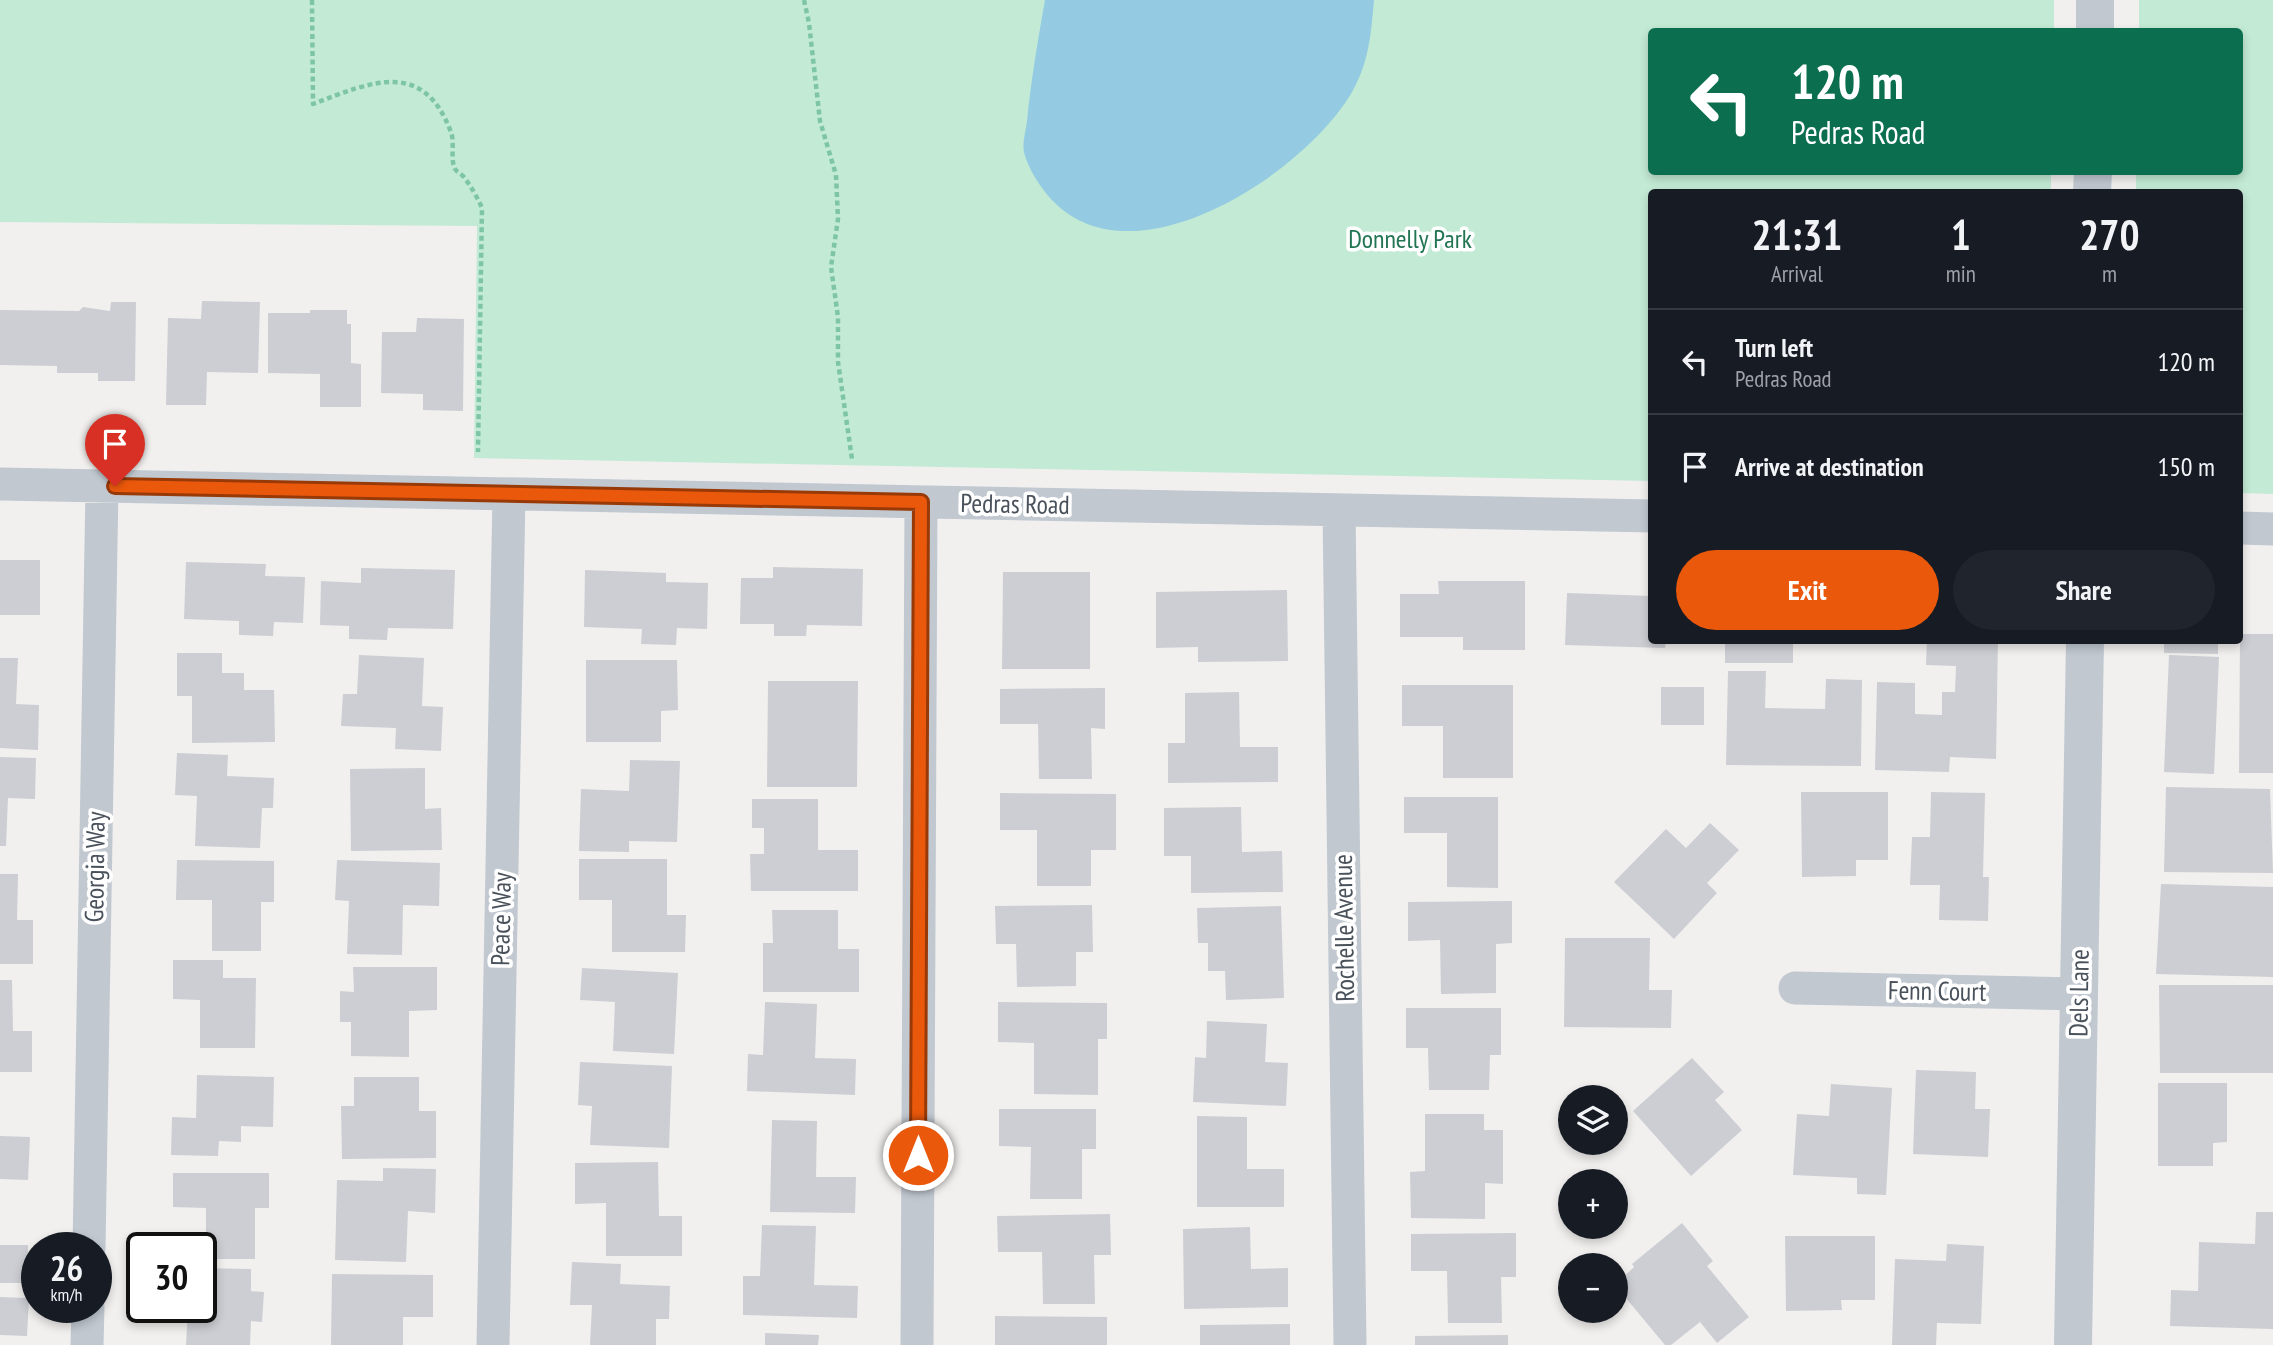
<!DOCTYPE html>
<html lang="en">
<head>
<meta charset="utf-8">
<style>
	:root { --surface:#171b24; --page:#20242c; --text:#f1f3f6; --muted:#9ea1a6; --line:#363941; --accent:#ea580c }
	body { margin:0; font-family:"PT Sans Narrow",sans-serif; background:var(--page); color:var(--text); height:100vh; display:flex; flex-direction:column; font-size:26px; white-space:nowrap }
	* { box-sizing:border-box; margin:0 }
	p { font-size:23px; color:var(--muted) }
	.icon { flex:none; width:38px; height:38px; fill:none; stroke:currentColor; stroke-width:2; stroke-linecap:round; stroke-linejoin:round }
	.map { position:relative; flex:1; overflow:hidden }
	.panel { position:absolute; left:1648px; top:189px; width:595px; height:455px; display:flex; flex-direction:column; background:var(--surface); border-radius:7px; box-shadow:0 4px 10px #0003 }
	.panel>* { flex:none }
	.banner { position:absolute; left:1648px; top:28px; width:595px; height:147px; border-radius:7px; box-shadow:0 4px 10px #0003; background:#0b6e4f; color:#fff; overflow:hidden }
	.controls { position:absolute; left:1558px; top:1085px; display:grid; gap:14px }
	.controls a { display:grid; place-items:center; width:70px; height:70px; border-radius:50%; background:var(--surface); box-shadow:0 4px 10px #0003; font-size:35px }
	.speed { position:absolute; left:21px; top:1232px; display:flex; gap:14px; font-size:35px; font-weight:700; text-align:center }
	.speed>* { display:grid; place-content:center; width:91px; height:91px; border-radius:50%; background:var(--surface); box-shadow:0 4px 10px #0003; line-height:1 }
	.speed small { font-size:18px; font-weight:400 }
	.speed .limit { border:4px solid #111; border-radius:10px; background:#fff; color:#111 }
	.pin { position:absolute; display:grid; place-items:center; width:60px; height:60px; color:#fff; margin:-72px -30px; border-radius:50% 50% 50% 0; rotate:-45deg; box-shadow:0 0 7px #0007 }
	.pin .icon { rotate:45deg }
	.me { position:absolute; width:77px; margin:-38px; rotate:0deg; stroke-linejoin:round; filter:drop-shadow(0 0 5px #0008) }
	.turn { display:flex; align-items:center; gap:24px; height:147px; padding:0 28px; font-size:32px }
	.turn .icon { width:91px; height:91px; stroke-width:2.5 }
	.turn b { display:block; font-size:49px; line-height:60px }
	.eta { display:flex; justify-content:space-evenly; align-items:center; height:119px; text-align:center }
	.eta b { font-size:42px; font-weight:700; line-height:49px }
	.cta { display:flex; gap:14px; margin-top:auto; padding:14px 28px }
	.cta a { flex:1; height:80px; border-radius:42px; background:var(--accent); color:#fff; font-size:28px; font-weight:700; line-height:80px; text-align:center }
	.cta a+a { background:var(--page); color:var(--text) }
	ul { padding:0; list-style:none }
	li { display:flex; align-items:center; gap:21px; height:105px; padding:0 28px; border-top:2px solid var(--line) }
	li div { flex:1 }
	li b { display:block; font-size:26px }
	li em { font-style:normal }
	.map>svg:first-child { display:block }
	.green { fill:#c3ead5 }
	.water { fill:#94cbe2 }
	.building { fill:#cdced3 }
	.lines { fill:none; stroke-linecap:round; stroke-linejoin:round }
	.path { stroke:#7ec5a8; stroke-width:4.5; stroke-dasharray:5 3.5; stroke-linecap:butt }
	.minor { stroke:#c1c8d0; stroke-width:33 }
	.tertiary { stroke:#c1c8d0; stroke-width:38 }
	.route-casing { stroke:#983908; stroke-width:18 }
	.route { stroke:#ea580c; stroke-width:12 }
	.labels { text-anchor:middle; stroke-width:7; stroke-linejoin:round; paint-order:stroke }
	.park-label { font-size:26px; fill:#217552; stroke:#fff }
	.street-label { font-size:26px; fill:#49515b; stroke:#fff }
</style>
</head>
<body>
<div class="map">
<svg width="2273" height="1345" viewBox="0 0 2273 1345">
	<rect width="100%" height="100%" fill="#f1f0ef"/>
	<path class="green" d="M0,0H2054V31L1652,32V172H2051V192H1652V481L474,458L477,226L0,222Z
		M2139,0H2273V494L2240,493V192H2136V172H2240V32L2139,31Z"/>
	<path class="water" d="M1045,0H1374C1371,34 1369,62 1352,92C1306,172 1136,285 1054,202C1042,190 1028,169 1024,152C1022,144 1026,130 1027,121C1031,80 1038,40 1045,0Z"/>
	<path class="building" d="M202,301L260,302L258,373L207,372L206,405H166L168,318L201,319Z
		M111,302H136L135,381H98V373H57V366L0,365V310L79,311L83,307L110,311Z
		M310,310H347V324H351V363L361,364V407H320V374L268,373V313H310Z
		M417,318L464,319L463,411L423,410V394L381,393L382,332H416Z
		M0,560H40V615H0Z
		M186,562L266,564L265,576L305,577L303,623L274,622L273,636L239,635V621L184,619Z
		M773,567L863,569L862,626L807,625L806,636H774V624H740L741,578H773Z
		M361,568L455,570L453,629L388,628L387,640L349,639V626L320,625L321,581L361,583Z
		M585,570L666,573V582L708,583L707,629L677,628L676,645L641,644L642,629L584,627Z
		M1003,572H1090V669H1002Z
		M1438,581H1525V650H1463V637H1400V594H1439Z
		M1287,590L1288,661L1198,662V647L1156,648V592Z
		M1567,593L1652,596V640H1666L1665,648L1565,645Z
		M2240,634H2273V773H2239Z
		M1725,640H1793V663H1725Z
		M1927,640H1998L1996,759L1950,757L1949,772L1875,770L1877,682L1915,683V714L1942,715V692H1955L1956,666L1926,665Z
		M2164,640H2218V654L2164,653Z
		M177,653H222V673H244V690H274L275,742L192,743V696H177Z
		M359,655L424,658L422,706L443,707L441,751L395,749L396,728L341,726L343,694H357Z
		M2169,655L2219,657L2214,774L2164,772Z
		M0,658H18L16,704L39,705L38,750L0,748Z
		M586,660H677L678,710L661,711V742H586Z
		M1728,671H1766L1765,708L1825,709L1826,679L1862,680L1861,766L1726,765Z
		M768,681H858L857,787H767Z
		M1402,685H1513V778H1443V726H1402Z
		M1661,687H1704V725H1661Z
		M1105,688V729L1091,728L1092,779H1039L1038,724H1000V689Z
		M1239,692L1240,747H1278V782L1168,783V743H1185V693Z
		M177,753L228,755L227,776L274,778L273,808H262L260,848L195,846L197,796L175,795Z
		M0,757L36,758L35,799L8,798L6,846H0Z
		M630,760L680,761L677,842L629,841V852L579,851L581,789L629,791Z
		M425,768V809L441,808L442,850L351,851L350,769Z
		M2166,787L2270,789L2273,873L2164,872Z
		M1801,792H1888V860H1856V876L1802,877Z
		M1931,792L1985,793L1983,877H1989L1988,921L1939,920L1940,885H1910L1912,837H1930Z
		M1000,793L1116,794V850H1091V886H1037V830H1000Z
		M1404,797H1498V888L1447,887V833H1404Z
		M752,799H818V850H858V891H751L750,854H764V828H752Z
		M1241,807L1242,852L1282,851L1283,892L1191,893V856H1164V808Z
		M1710,823L1739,850L1707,883L1717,893L1674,939L1614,882L1666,829L1686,848Z
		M579,859H667V915H686L685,952H612V900H579Z
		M177,860L274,861V902H261V951H212V900H176Z
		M337,860L440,863L439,906L403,905L402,955L347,954L349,901L335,900Z
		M0,874H18L17,920H33V964H0Z
		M2161,884L2273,887V977L2156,974Z
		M1512,901V943L1496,944V993L1441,994L1440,940L1408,941V902Z
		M1092,905L1093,952H1076V986L1017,987L1016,944H996L995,906Z
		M1281,906L1284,998L1226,1000L1225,971H1208V943H1198L1197,908Z
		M772,910H838V949H859V992H763V943H773Z
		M1565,938H1650L1649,990H1672L1671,1028L1564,1027Z
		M173,960H223V978H256L255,1048H200V1000L173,999Z
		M353,967H437V1010L409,1011V1057L351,1056V1022H340V991L354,992Z
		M582,968L678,973L674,1054L613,1051L615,1002L580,1000Z
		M0,980H12L13,1031H32V1072H0Z
		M2159,985H2273V1073H2160Z
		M765,1002L817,1004L815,1058L856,1059L855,1095L747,1091L748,1054L763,1055Z
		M998,1002L1107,1003V1039H1098V1095L1034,1094V1043L998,1042Z
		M1406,1008H1501V1055H1490L1489,1090H1429L1428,1048H1406Z
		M1207,1021L1267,1024L1265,1062L1288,1063L1286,1106L1193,1102L1195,1057L1206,1058Z
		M1692,1058L1724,1092L1715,1100L1742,1130L1691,1176L1633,1111Z
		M580,1062L672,1066L669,1148L590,1145L592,1106L578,1105Z
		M1916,1070L1976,1072L1975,1109H1990L1988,1157L1913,1154Z
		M197,1075L274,1077L273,1127L241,1126V1142L219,1141L218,1156L171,1155L172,1117L196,1118Z
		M354,1077H419V1111H436V1158L342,1159L341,1106H354Z
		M2158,1083H2227V1142L2213,1143V1166H2158Z
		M1831,1084L1892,1088L1886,1195L1857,1194V1178L1793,1175L1797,1114L1829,1116Z
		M999,1109H1096V1149H1082V1199H1030L1031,1147L999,1146Z
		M1425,1114H1484V1130H1503V1184L1485,1183V1219L1411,1218L1410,1172L1425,1171Z
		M1197,1116L1247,1117V1169H1284V1207H1197Z
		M772,1120L817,1121L816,1177H856L855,1213L770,1212Z
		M0,1136L30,1137L28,1180L0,1179Z
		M658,1162L659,1216H682V1256H606V1203L575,1204V1163Z
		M383,1168L436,1169L435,1213L408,1211L406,1262L335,1260L337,1180L383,1181Z
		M173,1173H269V1208H255V1259H206V1208L173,1207Z
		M2256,1212H2273V1329L2170,1326L2171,1290L2198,1291L2199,1242L2255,1244Z
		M1110,1214L1111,1255H1094L1095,1304H1043L1042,1252H998L997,1216Z
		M1682,1223L1713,1261L1707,1266L1749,1317L1717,1343L1700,1322L1671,1345H1665L1615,1285L1634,1267L1632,1264Z
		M762,1225L816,1226L814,1285L858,1286L857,1318L743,1315V1276H760Z
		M1250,1227L1251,1269L1288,1268V1307L1184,1309L1183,1229Z
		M1516,1233V1277H1501L1502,1323H1448L1447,1271H1411V1234Z
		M1785,1236H1875V1300H1841L1842,1310L1786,1311Z
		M1947,1244L1984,1246L1981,1324L1937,1323L1936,1345H1892L1895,1259L1946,1261Z
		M0,1245H28L27,1283H0Z
		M572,1262L621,1264L620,1284L670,1286L669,1319H656V1345H590L592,1305H570Z
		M201,1268L251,1269V1291L264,1292L262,1322L251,1321L250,1345H186L188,1307H201Z
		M332,1274L433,1275V1317H403V1345H331Z
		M0,1297L29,1298L27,1336L0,1335Z
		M995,1316L1107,1317V1345H995Z
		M1290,1324V1345H1200V1325Z
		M765,1333L819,1335L818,1345H765Z
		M1508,1335V1345H1415V1336Z"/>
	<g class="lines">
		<path class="path" d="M312,0L313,104C371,82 423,58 451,132C455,143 450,159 455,169C457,172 460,173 463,176C471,186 477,197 482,208L478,452
			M804,0L809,23L820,121L836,175L838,219L831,267L838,317V362L852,459"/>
		<path class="minor" d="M0,484L1652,516
			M1339,510L1350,1345
			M2240,528L2273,529
			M1795,988L2079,994
			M89,1248L102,486
			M87,1345L88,1307
			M493,1345L509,494
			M917,1345L921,502"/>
		<path class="tertiary" d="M2095,32V0
			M2092,192L2093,172
			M2073,1345L2085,640"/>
	</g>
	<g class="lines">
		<g class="route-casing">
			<path id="route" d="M115,486L921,502L918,1155"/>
		</g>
		<use href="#route" class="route"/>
	</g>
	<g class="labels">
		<g class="park-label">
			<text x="1410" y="248">Donnelly Park</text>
		</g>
		<g class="street-label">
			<text transform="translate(1015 504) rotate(1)" y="9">Pedras Road</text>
			<text transform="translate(95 867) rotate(-89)" y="9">Georgia Way</text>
			<text transform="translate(501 919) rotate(-89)" y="9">Peace Way</text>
			<text transform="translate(1344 928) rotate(-91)" y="9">Rochelle Avenue</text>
			<text transform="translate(1937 991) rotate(1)" y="9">Fenn Court</text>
			<text transform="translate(2079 993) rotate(-89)" y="9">Dels Lane</text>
		</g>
	</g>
</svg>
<div class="controls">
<a><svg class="icon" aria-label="layers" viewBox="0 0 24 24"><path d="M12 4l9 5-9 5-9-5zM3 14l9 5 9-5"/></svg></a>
<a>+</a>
<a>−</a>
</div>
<div class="speed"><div>26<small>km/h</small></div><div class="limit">30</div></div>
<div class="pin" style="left:115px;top:486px;background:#d93025"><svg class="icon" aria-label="arrive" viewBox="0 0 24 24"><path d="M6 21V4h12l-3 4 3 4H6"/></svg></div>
<svg class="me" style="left:918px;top:1155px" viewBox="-20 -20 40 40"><circle r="17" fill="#ea580c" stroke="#fff" stroke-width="3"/><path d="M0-11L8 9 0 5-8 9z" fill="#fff"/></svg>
<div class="banner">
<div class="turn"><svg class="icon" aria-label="left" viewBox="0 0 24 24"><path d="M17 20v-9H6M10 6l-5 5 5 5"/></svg><div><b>120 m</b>Pedras Road</div></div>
</div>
<section class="panel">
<div class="eta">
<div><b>21:31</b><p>Arrival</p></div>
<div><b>1</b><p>min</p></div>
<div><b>270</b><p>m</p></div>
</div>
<ul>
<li><svg class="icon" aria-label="left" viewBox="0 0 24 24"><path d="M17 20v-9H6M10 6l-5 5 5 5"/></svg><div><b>Turn left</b><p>Pedras Road</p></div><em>120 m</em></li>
<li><svg class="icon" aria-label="arrive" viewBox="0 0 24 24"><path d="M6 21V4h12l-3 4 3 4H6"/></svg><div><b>Arrive at destination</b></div><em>150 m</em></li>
</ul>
<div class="cta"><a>Exit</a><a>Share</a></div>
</section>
</div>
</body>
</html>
